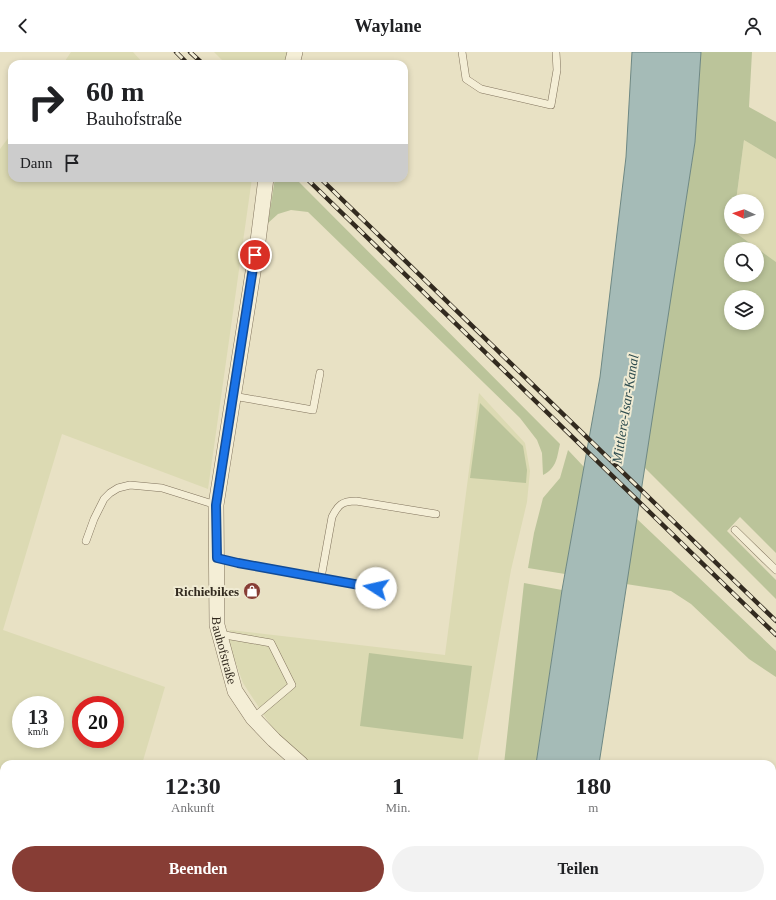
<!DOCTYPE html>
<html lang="de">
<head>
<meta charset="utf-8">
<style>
	:root { --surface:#fff; --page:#f2f2f2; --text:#202124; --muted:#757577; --accent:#873d35 }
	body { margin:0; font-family:Georgia,serif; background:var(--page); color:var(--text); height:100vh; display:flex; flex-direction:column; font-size:15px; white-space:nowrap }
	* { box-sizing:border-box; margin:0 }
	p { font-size:13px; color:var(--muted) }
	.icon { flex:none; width:22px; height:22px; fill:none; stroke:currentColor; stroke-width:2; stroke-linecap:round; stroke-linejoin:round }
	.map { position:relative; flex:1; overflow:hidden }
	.sheet { position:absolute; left:0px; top:708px; width:776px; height:140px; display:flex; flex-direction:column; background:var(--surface); border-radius:12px 12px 0 0; box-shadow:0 2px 6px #0003 }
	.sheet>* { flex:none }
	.banner { position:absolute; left:8px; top:8px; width:400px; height:122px; border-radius:12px; box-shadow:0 2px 6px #0003; background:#fff; color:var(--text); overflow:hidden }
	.needle { width:26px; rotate:273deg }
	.fabs { position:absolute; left:724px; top:142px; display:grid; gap:8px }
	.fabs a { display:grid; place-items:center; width:40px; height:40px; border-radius:50%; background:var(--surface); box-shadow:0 2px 6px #0003; font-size:20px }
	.speed { position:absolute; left:12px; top:644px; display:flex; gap:8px; font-size:20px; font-weight:700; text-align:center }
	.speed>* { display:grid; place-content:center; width:52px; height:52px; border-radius:50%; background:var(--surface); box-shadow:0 2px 6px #0003; line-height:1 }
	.speed small { font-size:10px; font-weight:400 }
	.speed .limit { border:6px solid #d22; background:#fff; color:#111 }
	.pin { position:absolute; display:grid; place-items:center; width:34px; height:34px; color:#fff; margin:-17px; border:2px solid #fff; border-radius:50%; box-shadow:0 1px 4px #0007 }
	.me { position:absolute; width:44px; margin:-22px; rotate:280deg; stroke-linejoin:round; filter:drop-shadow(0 0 3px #0008) }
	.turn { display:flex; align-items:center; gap:14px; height:84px; padding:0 12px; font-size:18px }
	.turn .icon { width:52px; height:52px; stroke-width:2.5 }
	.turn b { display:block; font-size:28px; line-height:34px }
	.then { display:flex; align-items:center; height:38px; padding:0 12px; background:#0003; gap:8px; font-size:15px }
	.eta { display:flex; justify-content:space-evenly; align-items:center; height:68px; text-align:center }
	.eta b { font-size:24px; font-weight:700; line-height:28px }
	.action { display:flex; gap:8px; margin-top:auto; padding:8px 12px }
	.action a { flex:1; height:46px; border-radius:24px; background:var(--accent); color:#fff; font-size:16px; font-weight:700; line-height:46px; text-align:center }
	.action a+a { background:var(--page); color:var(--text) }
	header { display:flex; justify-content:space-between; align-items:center; height:52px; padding:0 12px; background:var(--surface); font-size:18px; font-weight:700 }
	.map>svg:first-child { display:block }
	.farmland { fill:#dcdab3; fill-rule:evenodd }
	.green { fill:#bbc49a; fill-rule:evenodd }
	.water { fill:#a5bbb7; stroke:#6e8884 }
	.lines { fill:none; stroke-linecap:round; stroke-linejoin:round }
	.service-casing { stroke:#80735d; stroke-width:8 }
	.minor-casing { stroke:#80735d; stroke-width:16 }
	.service { stroke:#f4eed6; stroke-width:7 }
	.minor { stroke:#f4eed6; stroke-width:15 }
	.rail-casing { stroke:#322a1f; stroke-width:4.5 }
	.rail { stroke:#f0ebd3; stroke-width:3; stroke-dasharray:9; stroke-linecap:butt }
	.route-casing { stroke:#114b97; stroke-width:10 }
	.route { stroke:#1a73e8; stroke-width:7 }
	.labels { text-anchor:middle; stroke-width:4; stroke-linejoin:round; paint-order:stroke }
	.poi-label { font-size:13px; font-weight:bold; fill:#322a1f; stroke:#f0ebd3; text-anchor:end }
	.street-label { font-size:13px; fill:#322a1f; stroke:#f0ebd3 }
	.water-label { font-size:14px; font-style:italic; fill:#304e50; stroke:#f0ebd3 }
</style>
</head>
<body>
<header><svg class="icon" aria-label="back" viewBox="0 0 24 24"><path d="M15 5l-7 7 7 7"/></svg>Waylane<svg class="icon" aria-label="person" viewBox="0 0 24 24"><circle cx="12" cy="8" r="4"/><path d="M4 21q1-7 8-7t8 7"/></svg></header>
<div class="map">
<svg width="776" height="848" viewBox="0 0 776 848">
	<rect width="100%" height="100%" fill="#e8e1c4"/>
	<path class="farmland" d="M71,0H133L144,12H63Z
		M214,0H289L285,12H226Z
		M12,81V126H252L208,437L62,382L3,578L165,635L142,712H4V844H101L100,848H0V97ZM21,653H55V687H21ZM81,653H115V687H81Z
		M744,88L776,107V210L733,179V175H757V149H736Z
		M479,341L525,391L530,419L527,450L511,518L477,712H310L277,683L243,631L229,592L230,578L445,603Z
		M361,844H428L433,848H360Z"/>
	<path class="green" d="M701,0H752L749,55L776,70V107L744,88L736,149H731V175H733V179L776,210V501L740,465L727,479L776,528V547L644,415L695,90ZM731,197H757V223H731ZM731,245H757V271H731Z
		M275,126H295L560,392C557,405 557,416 543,423L542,401L537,388L520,366L308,160L291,158L278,162L268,171Z
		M480,351L523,394L527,418L526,431L470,426Z
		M568,398L584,415L565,522L528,516L534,481L543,446L560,426Z
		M636,466L776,599V625L749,607L691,552L671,539L626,532Z
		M524,531L562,538L536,712H504Z
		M369,601L472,614L463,687L360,674Z
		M490,844H515V848H489Z"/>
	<path class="water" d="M632,0H701L695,90L599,712H536L562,538L600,325L626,105Z
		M515,844H578V848H515Z"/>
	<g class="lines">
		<g class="service-casing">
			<path id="service" d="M462,0L466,27L481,37L551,53L557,18L556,0
				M233,344L313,358L320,321
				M735,478L776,518
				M86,489L94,467L104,447L110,441L118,436L130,433L162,436L216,453
				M217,506L238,511L376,536
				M321,526L332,465C338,453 342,449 356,449L436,462
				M219,582L271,591L292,633L253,666
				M337,848L338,844"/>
		</g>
		<g class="minor-casing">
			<g id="minor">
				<path d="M292,12L295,0"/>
				<path id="s1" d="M266,126L258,189L216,453L217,573L235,639L253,666L274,688L301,712"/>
				<path d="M446,844L449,848"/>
			</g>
		</g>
		<use href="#service" class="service"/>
		<use href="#minor" class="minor"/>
		<g class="rail-casing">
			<path id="rail" d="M176,0L188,12
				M190,0L203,12
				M306,126L776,583
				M320,126L776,569"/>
		</g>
		<use href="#rail" class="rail"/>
	</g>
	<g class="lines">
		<g class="route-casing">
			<path id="route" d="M255,203L216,453L217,506L238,511L376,536"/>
		</g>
		<use href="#route" class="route"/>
	</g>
	<defs>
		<g id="shop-disc" transform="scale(0.9)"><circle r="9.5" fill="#873d35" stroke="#f0ebd3"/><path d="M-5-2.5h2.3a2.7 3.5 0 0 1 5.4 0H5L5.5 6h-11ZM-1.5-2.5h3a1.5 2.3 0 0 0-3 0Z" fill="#fff"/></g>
	</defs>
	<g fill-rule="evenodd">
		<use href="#shop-disc" x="252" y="539"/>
	</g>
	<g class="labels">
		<g class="poi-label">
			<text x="239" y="544">Richiebikes</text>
		</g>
		<g class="street-label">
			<text dy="5" stroke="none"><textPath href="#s1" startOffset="477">Bauhofstraße</textPath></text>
		</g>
		<g class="water-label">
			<text transform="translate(625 357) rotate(-81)" y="5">Mittlere-Isar-Kanal</text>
		</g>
	</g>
</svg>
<div class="fabs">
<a><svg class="needle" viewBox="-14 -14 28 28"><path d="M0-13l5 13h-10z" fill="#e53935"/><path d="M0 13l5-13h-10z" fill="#757577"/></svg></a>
<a><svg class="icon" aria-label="search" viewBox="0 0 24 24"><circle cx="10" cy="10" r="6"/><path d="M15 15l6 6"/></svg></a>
<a><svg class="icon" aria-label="layers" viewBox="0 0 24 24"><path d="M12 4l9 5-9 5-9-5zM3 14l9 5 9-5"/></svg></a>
</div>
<div class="speed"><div>13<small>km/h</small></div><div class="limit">20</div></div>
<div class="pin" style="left:255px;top:203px;background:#d93025"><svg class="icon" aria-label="arrive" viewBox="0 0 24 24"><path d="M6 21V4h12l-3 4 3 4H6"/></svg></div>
<svg class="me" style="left:376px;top:536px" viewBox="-20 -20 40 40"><circle r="19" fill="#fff"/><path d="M0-13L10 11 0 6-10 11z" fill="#1a73e8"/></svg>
<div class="banner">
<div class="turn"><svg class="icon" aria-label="right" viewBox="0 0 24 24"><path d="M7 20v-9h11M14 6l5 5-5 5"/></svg><div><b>60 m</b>Bauhofstraße</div></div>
<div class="then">Dann<svg class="icon" aria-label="arrive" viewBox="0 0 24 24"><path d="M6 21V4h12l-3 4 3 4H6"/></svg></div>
</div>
<section class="sheet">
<div class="eta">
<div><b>12:30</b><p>Ankunft</p></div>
<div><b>1</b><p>Min.</p></div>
<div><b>180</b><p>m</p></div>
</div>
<div class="action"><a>Beenden</a><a>Teilen</a></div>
</section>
</div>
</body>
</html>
